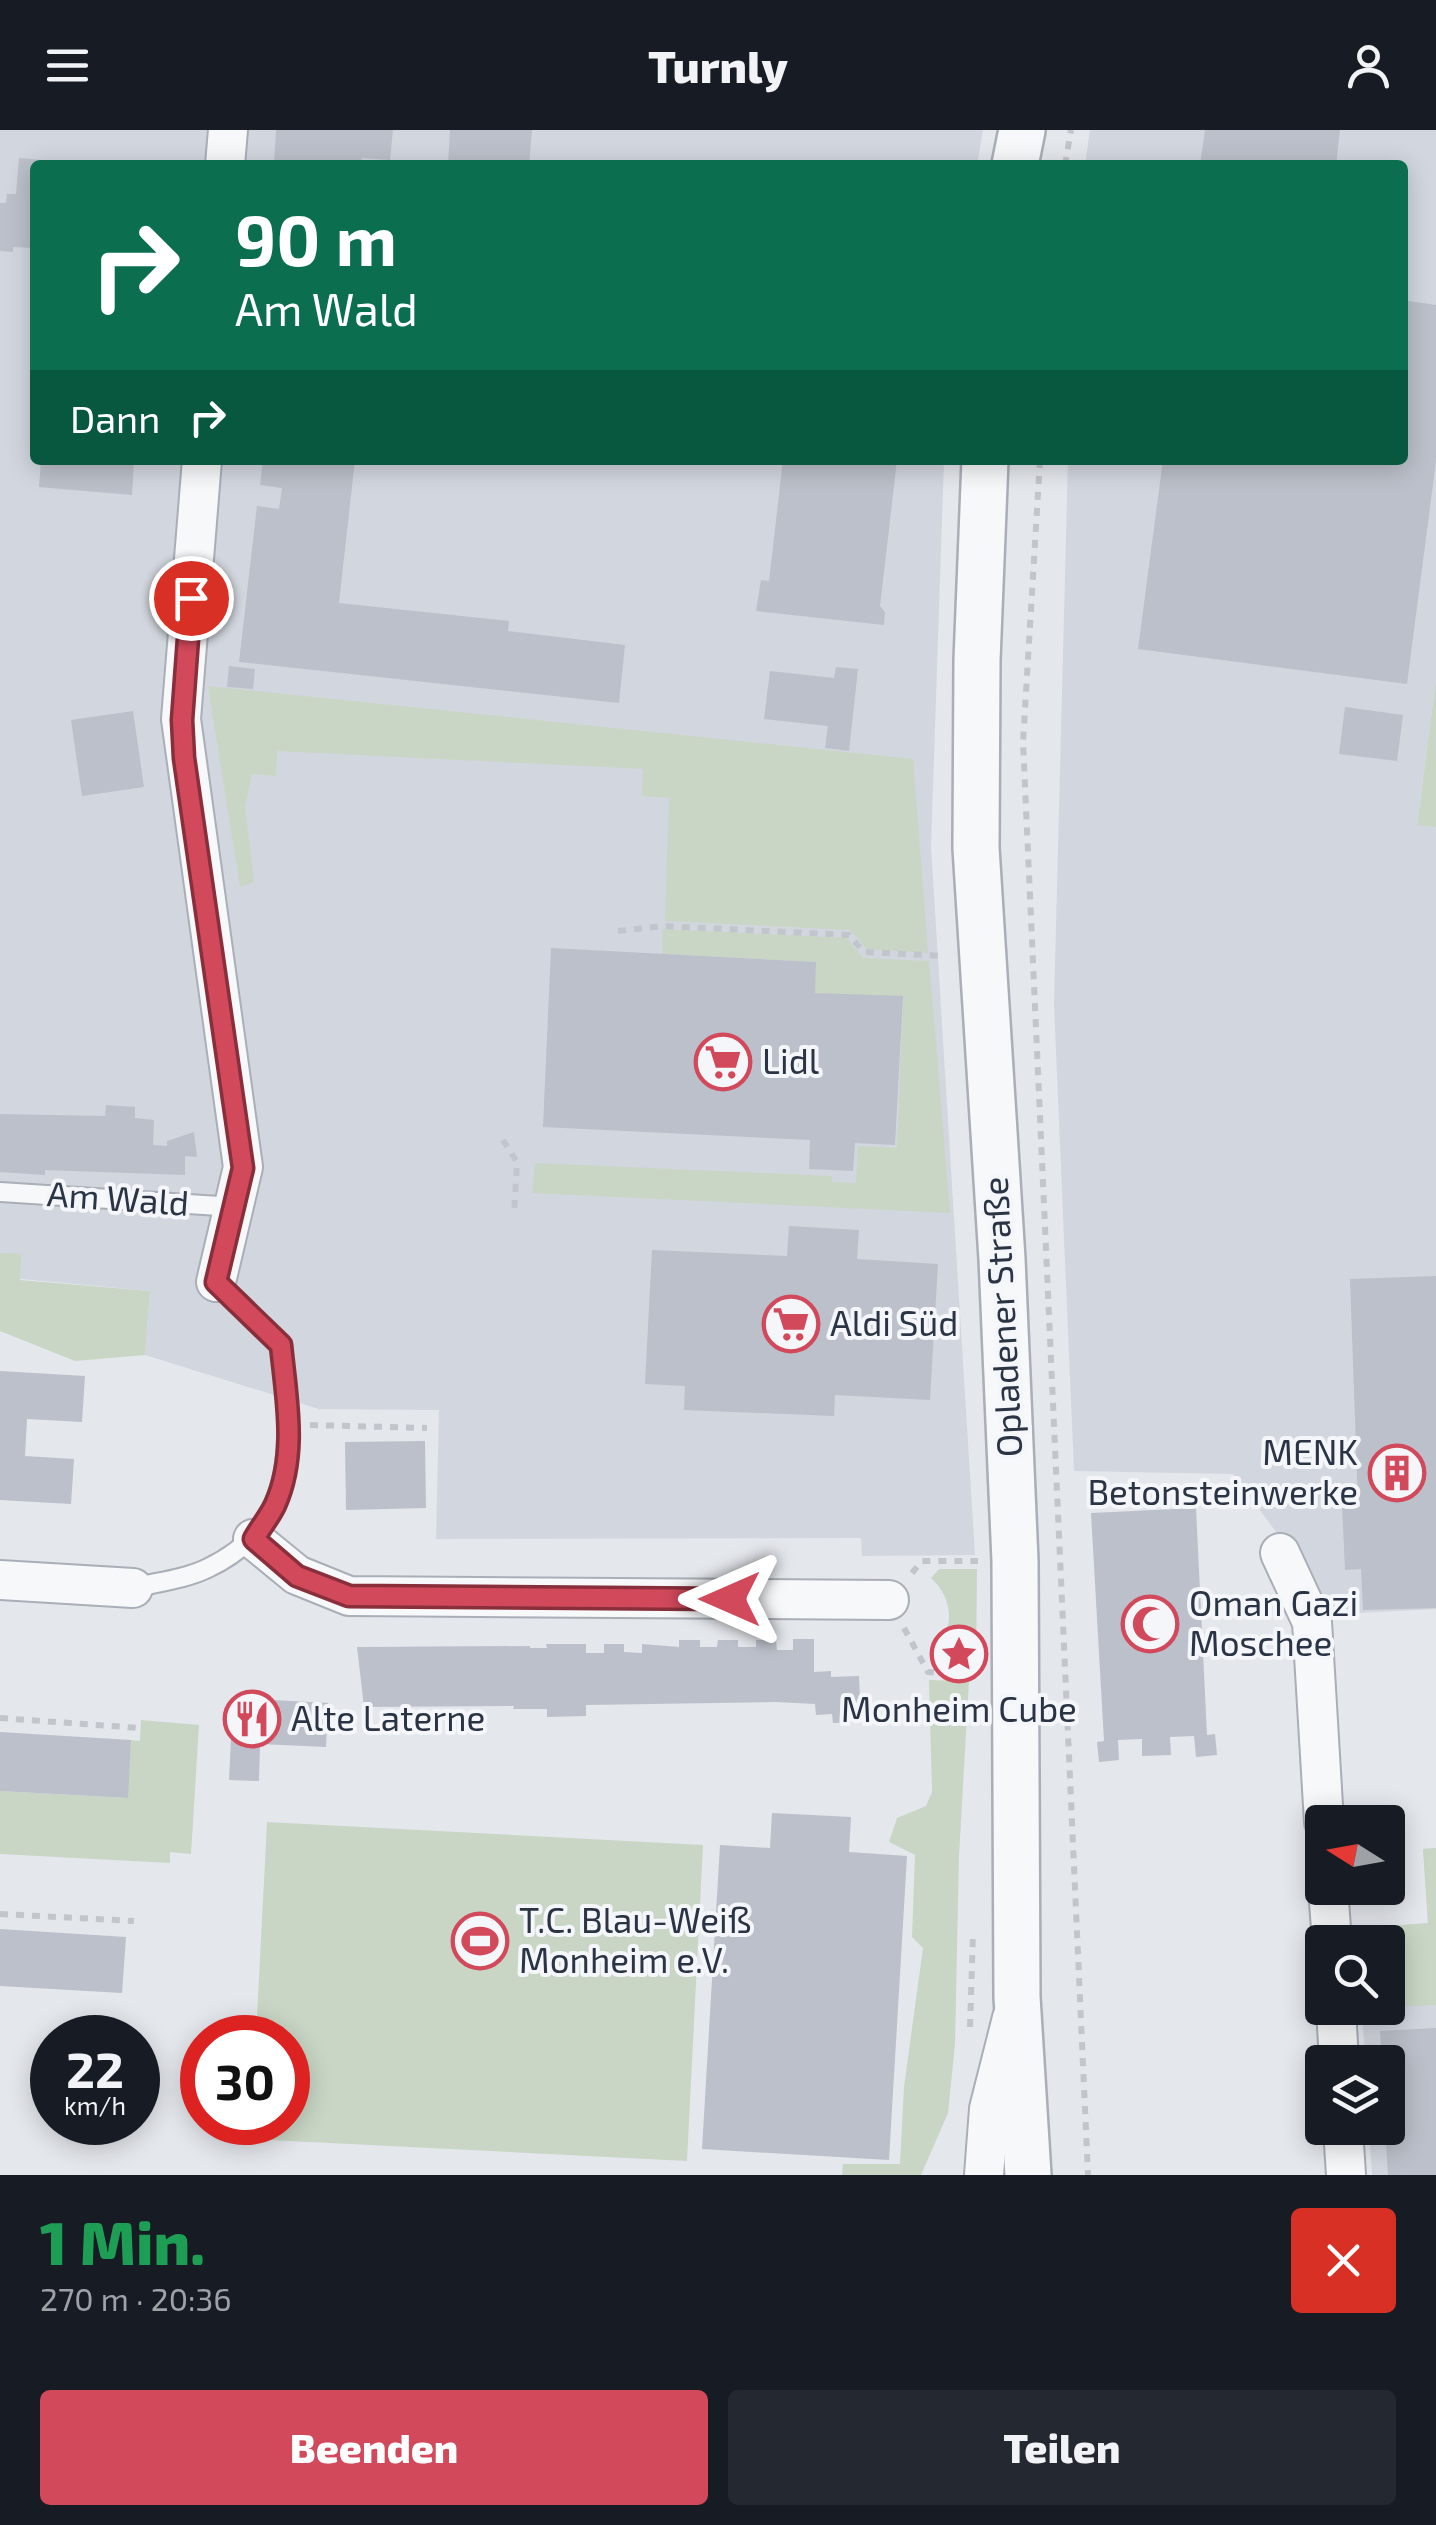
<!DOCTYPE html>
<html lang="de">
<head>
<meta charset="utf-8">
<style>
	:root { --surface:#171b24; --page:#242831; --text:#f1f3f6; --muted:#9ea1a6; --accent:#d1495b }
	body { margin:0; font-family:"Exo 2",sans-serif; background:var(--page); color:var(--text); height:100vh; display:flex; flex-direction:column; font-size:38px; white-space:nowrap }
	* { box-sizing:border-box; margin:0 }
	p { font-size:32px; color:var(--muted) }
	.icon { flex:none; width:55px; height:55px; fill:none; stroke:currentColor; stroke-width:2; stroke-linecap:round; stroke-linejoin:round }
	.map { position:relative; height:2045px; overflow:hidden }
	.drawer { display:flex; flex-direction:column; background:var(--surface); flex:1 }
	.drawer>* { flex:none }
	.guide { position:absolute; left:30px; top:30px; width:1378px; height:305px; border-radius:10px; box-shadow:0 5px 25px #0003; background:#0b6e4f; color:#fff; overflow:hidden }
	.needle { width:65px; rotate:281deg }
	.tools { position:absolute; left:1305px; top:1675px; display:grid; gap:20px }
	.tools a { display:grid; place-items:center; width:100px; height:100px; border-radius:10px; background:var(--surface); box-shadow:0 5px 25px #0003; font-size:50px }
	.speed { position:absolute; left:30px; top:1885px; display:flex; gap:20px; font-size:50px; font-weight:700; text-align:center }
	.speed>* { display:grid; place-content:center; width:130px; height:130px; border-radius:50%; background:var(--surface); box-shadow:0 5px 25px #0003; line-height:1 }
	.speed small { font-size:25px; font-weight:400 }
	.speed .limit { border:15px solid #d22; background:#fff; color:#111 }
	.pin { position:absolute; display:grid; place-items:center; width:85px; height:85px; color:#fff; margin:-42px; border:5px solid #fff; border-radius:50%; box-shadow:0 2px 10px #0007 }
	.me { position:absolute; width:110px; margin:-55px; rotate:270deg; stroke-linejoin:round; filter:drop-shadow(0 0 8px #0008) }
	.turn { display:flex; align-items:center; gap:35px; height:210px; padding:0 40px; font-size:45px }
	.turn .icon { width:130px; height:130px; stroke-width:2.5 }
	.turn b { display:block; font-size:70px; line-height:85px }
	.then { display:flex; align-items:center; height:95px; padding:0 40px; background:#0003; gap:20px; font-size:38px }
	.round { display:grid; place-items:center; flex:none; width:105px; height:105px; border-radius:10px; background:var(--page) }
	.head { display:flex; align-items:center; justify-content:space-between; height:170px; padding:0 40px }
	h1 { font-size:60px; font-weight:800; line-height:75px; color:#1e9e55 }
	.cta { display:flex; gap:20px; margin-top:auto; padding:20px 40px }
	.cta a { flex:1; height:115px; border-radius:10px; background:var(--accent); color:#fff; font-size:40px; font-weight:800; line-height:115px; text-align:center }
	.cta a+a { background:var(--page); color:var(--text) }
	header { display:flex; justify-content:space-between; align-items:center; height:130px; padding:0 40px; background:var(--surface); font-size:45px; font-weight:800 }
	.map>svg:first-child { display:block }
	.built { fill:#d2d6de }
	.green { fill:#c9d6c5 }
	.building { fill:#bbc0ca }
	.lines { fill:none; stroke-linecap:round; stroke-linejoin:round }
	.service-casing { stroke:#a9aeb7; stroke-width:22 }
	.minor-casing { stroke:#a9aeb7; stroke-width:42 }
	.tertiary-casing { stroke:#a9aeb7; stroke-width:50 }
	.path { stroke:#c2c5cb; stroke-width:6; stroke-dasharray:8 8; stroke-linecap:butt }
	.service { stroke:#f7f8fa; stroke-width:18 }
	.minor { stroke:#f7f8fa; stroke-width:38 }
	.tertiary { stroke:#f7f8fa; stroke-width:45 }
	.route-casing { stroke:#882f3b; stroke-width:25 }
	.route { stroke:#d1495b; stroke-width:18 }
	.labels { text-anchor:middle; stroke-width:8; stroke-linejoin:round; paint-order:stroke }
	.poi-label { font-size:35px; fill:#2b3445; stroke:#f4f6f9; text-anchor:start }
	.street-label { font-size:35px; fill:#2b3445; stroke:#f4f6f9 }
</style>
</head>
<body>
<header><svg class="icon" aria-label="menu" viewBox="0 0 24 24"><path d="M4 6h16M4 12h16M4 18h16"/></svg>Turnly<svg class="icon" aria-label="person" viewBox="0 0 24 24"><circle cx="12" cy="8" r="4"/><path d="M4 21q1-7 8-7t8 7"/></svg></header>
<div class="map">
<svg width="1436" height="2045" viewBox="0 0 1436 2045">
	<rect width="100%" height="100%" fill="#e4e7ec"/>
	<path class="built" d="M0,0H983L977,35H35V330H944L931,717L975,1425L862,1426L861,1408L436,1409L439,1280L319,1279L145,1225L150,1161L0,1147Z
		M1090,0H1436V549L1417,694L1436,697V1479L1337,1484L1233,1344L1074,1341L1054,874L1068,330H1402V35H1085Z
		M1436,1718V2045H1372L1369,1998H1388V1932H1365L1362,1878H1388V1812H1358L1357,1799L1428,1793L1423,1719Z"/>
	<path class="green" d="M1436,549V697L1417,695Z
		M208,556L913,629L928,823L867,819L850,800L665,791L669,668L642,666L643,639L277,621L276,646L252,644L245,676L254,752L240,757Z
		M663,799L847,808L863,828L929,831L950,1083L532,1063L535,1033L832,1046V1052L856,1053L858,1016L897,1018L903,867L815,863V832L662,824Z
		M0,1123L21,1124L20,1150L150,1161L145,1225L75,1231L0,1201Z
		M939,1439H977L976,1536L937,1537L931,1527C954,1503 956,1471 931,1448Z
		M929,1550L969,1551L959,1726L955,1914L948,1983L921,2045H842L843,2034H900L904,1957L923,1818L912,1807L915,1725L889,1712L897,1688L926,1676L932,1662Z
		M141,1590L199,1595L191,1724L170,1722V1733L0,1724V1661L127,1668L131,1610L140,1611Z
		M267,1692L703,1715L687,2031L251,2009V1993L288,1992V1908L256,1907Z
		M1436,1718V1875L1388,1877V1812H1376L1375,1797L1428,1793L1423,1719Z"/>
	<path class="building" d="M276,0H393L390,30L362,28L361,35H274Z
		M450,0H532L529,35H448Z
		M1205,0H1340L1336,35H1200Z
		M19,28L66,32V35H35V118L13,117V122L0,121V73H6L7,64H16Z
		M1402,170L1436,175V331L1407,554L1138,519L1163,330H1402Z
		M41,330H134L132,365L39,357Z
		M263,330H355L339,473L509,491L508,501L625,515L619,573L239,532L257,376L279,379L282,358L260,355Z
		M783,330H897L880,476L885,482L884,495L756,481L761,450L769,451Z
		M229,536L255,539L253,559L227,557Z
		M836,537L858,539L849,621L825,618L828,596L764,589L770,541L834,548Z
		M1345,577L1403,585L1397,631L1339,624Z
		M133,581L144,657L82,666L71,590Z
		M551,818L816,832L815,863L903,866L895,1015L855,1013L853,1041L809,1039L810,1010L543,997Z
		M106,975L135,977V988L154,990L153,1015L167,1016V1011L194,1002L197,1027L185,1026V1045L45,1040V1045L0,1042V984L105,986Z
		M789,1096L859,1100L857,1129L938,1134L930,1270L835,1265L834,1286L684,1280L685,1256L645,1254L652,1120L787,1126Z
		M1436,1146V1478L1363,1480L1361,1439L1345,1440L1342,1374H1358L1350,1149Z
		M0,1241L85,1246L82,1292L27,1289L25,1326L74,1329L71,1374L0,1370Z
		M425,1311L426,1378L346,1380L345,1312Z
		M1196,1378L1207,1605L1215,1604L1217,1625L1196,1627L1194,1606L1170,1607L1171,1625L1142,1626V1609L1118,1610L1119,1630L1099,1632L1097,1612L1104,1611L1091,1383Z
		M793,1509H814V1542L831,1541V1547L859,1546L861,1592L833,1593L832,1584L816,1585L815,1574L776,1572L586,1575V1586L547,1587V1579H513L514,1576L364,1577L357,1517L530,1516V1518H547L546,1514H586V1523H604V1514H624V1522L642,1523V1514L679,1517V1510H700V1517H717L718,1510H738V1517H756V1510H776L777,1520H793Z
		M233,1568L328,1573L326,1617L260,1614L259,1651L229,1650Z
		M0,1602L131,1610L128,1668L0,1661Z
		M772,1683L851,1687L849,1722L907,1726L889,2030L702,2019L720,1715L770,1718Z
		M0,1799L126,1807L122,1863L0,1856Z
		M1436,1898V2045H1388L1385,1998L1388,1932H1382L1380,1901Z"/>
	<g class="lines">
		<g class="service-casing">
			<path id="service" d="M0,1062L235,1077
				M133,1458C157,1452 186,1449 208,1438C303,1393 290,1303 281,1215L216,1152"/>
		</g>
		<g class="minor-casing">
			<path id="minor" d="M225,35L228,0
				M202,330L181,589L243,1037L216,1152
				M253,1409L297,1445L349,1466L889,1470
				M1280,1423L1312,1492L1324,1692
				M0,1450L133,1458
				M1328,1758L1332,1812
				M1336,1878L1339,1932
				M1343,1998L1346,2045
				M984,2045L989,1979L1012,1888"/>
		</g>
		<g class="tertiary-casing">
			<path id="tertiary" d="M1015,35L1022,0
				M985,330L977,530L976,718L1002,1129L1015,1431L1017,1867L1028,2045"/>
		</g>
		<path class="path" d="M1065,35L1071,0
			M1040,330L1023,612L1088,2045
			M618,801L663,796L849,805L864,822L945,826
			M503,1010L517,1032L514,1085
			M310,1295L427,1298
			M912,1443L922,1431H978
			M904,1498L928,1542L976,1546
			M0,1588L139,1598
			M0,1784L134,1791
			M970,1897L973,1804"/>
		<use href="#service" class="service"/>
		<use href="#minor" class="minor"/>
		<use href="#tertiary" class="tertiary"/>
	</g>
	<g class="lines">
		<g class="route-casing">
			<path id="route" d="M191,468L182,590L184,628L243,1038L216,1152L281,1215C286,1267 298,1324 275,1375C270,1386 260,1398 254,1409L297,1446L349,1466L730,1469"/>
		</g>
		<use href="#route" class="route"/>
	</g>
	<defs>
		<g id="supermarket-ring" transform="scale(2.875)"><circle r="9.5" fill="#f4f6f9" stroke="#d1495b" stroke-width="1.5"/><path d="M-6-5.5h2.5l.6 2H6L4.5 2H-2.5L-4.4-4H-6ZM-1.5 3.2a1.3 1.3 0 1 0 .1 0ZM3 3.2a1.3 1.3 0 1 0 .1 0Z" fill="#d1495b"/></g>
		<g id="building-ring" transform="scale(2.875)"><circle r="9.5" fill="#f4f6f9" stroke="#d1495b" stroke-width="1.5"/><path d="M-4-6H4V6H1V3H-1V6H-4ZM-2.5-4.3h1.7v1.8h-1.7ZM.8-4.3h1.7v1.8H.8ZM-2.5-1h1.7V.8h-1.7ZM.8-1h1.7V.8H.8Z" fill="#d1495b"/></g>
		<g id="mosque-ring" transform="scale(2.875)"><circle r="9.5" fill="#f4f6f9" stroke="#d1495b" stroke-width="1.5"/><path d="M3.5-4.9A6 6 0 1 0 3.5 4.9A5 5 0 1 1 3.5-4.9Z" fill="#d1495b"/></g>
		<g id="sight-ring" transform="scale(2.875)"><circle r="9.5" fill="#f4f6f9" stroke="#d1495b" stroke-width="1.5"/><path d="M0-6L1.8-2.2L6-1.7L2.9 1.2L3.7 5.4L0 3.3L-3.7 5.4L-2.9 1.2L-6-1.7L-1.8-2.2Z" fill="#d1495b"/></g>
		<g id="restaurant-ring" transform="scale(2.875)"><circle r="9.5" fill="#f4f6f9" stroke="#d1495b" stroke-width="1.5"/><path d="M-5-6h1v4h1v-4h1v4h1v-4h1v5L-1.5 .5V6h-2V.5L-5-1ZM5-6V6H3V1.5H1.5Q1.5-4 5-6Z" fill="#d1495b"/></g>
		<g id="stadium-ring" transform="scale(2.875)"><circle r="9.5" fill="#f4f6f9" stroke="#d1495b" stroke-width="1.5"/><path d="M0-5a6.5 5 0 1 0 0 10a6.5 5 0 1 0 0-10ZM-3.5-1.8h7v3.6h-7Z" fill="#d1495b"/></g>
	</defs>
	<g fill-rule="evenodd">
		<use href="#supermarket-ring" x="723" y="932"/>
		<use href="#supermarket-ring" x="791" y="1194"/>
		<use href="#building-ring" x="1397" y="1343"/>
		<use href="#mosque-ring" x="1150" y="1494"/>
		<use href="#sight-ring" x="959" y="1524"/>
		<use href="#restaurant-ring" x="252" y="1589"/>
		<use href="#stadium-ring" x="480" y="1811"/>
	</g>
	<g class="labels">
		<g class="poi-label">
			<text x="762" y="944">Lidl</text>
			<text x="830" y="1206">Aldi Süd</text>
			<text x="1358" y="1335" text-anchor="end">MENK<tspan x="1358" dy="40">Betonsteinwerke</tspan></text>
			<text x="1189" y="1486">Oman Gazi<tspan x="1189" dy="40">Moschee</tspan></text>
			<text x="959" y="1592" text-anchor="middle">Monheim Cube</text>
			<text x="291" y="1601">Alte Laterne</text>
			<text x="519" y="1803">T.C. Blau-Weiß<tspan x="519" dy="40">Monheim e.V.</tspan></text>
		</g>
		<g class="street-label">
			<text transform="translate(118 1069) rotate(4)" y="12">Am Wald</text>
			<text transform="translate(1003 1187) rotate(-93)" y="12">Opladener Straße</text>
		</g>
	</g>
</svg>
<div class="tools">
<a><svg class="needle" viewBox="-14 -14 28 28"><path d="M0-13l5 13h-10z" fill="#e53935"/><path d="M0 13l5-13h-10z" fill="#9ea1a6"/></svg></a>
<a><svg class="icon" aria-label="search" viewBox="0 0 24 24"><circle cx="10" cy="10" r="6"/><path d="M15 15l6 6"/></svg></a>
<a><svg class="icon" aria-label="layers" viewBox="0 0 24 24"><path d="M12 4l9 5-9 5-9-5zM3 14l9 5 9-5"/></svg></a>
</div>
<div class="speed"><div>22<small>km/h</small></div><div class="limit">30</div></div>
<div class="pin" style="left:191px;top:468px;background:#d93025"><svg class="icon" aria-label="arrive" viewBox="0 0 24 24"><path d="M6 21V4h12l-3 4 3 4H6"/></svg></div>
<svg class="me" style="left:730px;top:1469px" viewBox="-20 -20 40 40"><path d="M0-17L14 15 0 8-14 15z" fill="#d1495b" stroke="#fff" stroke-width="4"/></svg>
<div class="guide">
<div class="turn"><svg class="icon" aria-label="right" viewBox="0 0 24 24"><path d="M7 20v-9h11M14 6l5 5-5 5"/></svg><div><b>90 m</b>Am Wald</div></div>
<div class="then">Dann<svg class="icon" aria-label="right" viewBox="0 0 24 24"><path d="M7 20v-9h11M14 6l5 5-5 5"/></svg></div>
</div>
</div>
<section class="drawer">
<div class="head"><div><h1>1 Min.</h1><p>270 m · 20:36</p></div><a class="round" style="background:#d93025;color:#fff"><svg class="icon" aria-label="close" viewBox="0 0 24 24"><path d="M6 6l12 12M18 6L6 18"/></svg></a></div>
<div class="cta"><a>Beenden</a><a>Teilen</a></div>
</section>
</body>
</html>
